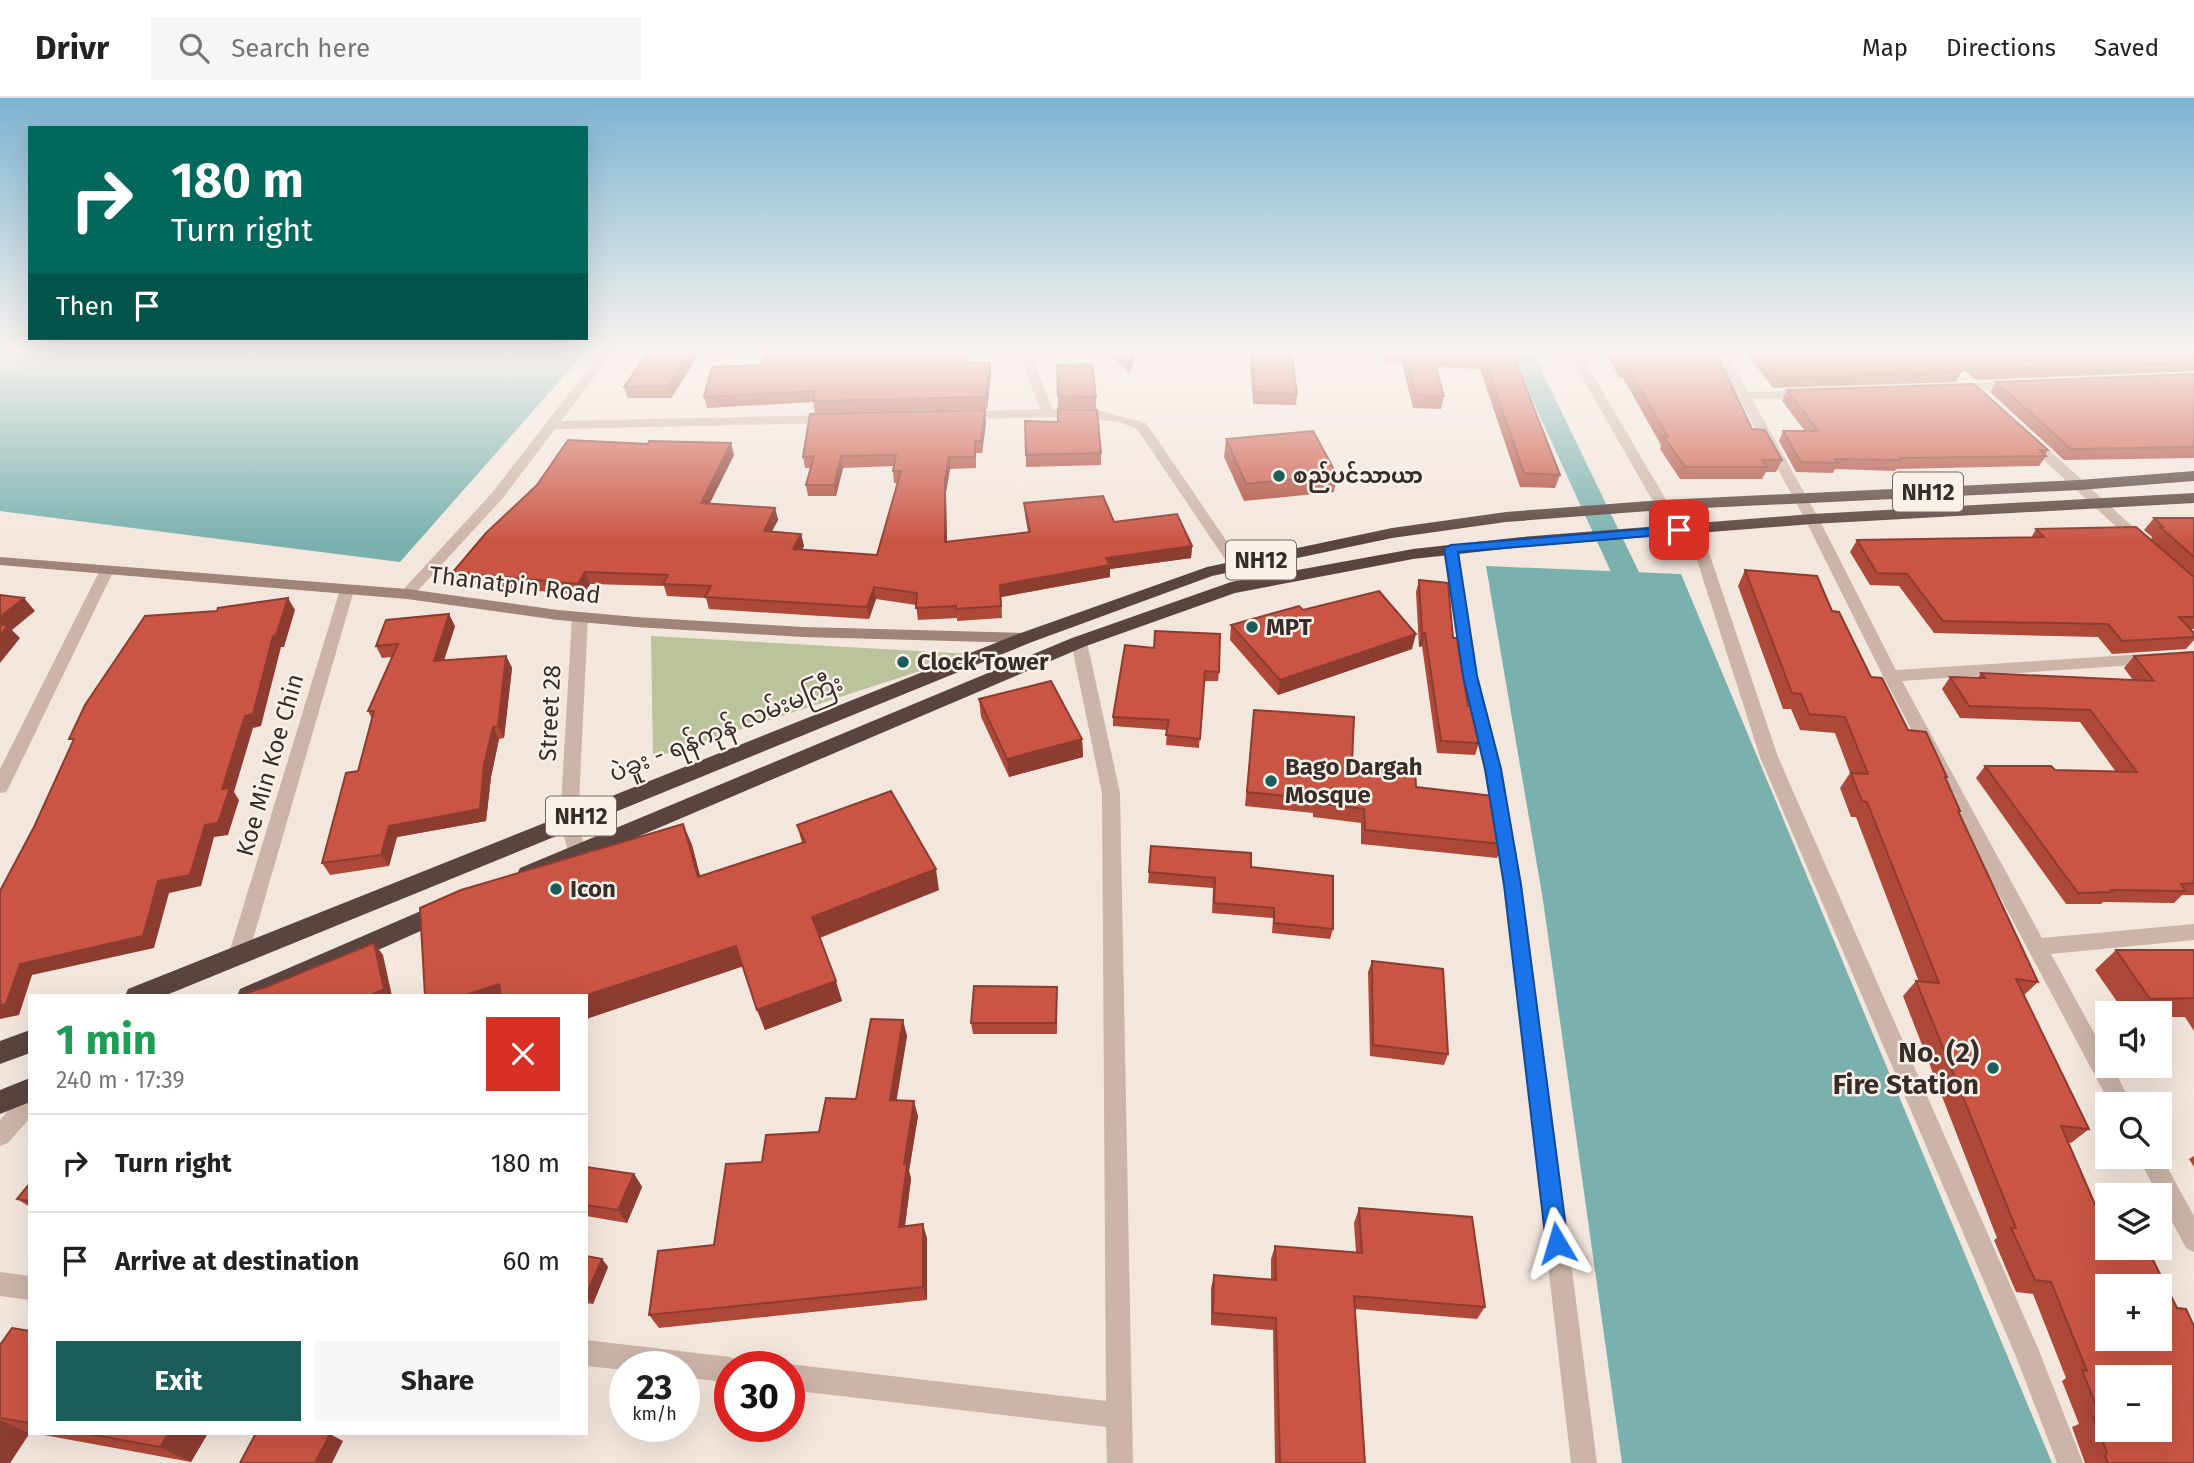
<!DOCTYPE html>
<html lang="en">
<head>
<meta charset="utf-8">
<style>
	:root { --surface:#fff; --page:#f6f6f6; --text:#222; --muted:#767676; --line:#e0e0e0; --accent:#1c5c59 }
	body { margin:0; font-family:"Fira Sans","Noto Sans Myanmar",sans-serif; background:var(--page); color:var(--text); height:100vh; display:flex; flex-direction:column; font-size:26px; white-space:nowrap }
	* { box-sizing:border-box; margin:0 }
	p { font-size:23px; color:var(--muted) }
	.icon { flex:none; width:38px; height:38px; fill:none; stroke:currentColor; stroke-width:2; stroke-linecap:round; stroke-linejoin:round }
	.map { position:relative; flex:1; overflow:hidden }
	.drawer { position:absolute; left:28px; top:896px; width:560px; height:441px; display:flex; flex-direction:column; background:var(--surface); border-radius:0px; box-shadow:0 7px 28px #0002 }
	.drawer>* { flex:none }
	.banner { position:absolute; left:28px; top:28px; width:560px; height:214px; border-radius:0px; box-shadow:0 7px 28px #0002; background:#00695c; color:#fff; overflow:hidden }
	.controls { position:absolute; left:2095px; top:903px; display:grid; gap:14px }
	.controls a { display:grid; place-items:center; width:77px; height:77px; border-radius:0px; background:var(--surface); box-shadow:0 7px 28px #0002; font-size:35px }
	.speed { position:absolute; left:609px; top:1253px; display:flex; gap:14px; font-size:35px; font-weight:700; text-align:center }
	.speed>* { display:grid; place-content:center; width:91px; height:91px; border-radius:50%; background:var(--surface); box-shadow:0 7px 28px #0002; line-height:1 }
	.speed small { font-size:18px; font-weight:400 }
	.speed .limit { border:10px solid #d22; background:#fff; color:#111 }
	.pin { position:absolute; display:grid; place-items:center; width:60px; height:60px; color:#fff; margin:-30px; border-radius:14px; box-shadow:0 4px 10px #0006 }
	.me { position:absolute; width:77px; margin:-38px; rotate:353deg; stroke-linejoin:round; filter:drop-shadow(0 0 5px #0008) }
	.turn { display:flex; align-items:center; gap:24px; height:147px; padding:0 28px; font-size:32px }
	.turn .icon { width:91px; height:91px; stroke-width:2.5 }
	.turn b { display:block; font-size:49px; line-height:60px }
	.then { display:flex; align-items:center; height:66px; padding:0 28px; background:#0003; gap:14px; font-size:26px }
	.round { display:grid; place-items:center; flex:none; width:74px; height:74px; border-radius:0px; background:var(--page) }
	.summary { display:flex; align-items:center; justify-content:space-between; height:119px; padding:0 28px }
	h1 { font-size:42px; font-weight:700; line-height:52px; color:#1e9e55 }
	.primary-button { display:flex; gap:14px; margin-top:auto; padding:14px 28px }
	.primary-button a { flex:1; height:80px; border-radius:0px; background:var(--accent); color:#fff; font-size:28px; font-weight:700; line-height:80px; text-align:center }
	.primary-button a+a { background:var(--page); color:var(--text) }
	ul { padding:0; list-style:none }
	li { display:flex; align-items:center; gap:21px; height:98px; padding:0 28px; border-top:2px solid var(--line) }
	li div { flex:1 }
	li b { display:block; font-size:26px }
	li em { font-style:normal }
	header { display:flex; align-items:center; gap:42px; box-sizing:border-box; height:98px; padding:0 35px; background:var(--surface); border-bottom:2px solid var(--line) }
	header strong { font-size:33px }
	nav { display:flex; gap:38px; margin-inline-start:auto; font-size:24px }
	.search { width:490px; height:63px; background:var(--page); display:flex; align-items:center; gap:18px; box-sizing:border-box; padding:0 24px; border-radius:0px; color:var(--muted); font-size:26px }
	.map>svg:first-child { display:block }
	.green { fill:#bac39c }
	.water { fill:#7ab1ae }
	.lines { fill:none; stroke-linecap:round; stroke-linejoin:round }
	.canal { fill:#7ab1ae; fill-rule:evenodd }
	.street { fill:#ccb4a8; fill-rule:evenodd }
	.secondary { fill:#a08379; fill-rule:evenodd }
	.highway { fill:#5a443f; fill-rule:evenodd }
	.wall { fill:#ae493a }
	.shaded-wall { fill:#8d3c30 }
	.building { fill:#ca5544; stroke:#8d3c30; stroke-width:2; fill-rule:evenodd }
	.route { fill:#1a73e8; stroke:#114b97; stroke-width:2 }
	.poi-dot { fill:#1c5c59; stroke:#faf1e9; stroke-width:2.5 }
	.labels { text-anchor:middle; stroke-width:5; stroke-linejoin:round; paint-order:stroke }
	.far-poi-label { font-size:21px; font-weight:bold; fill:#382c28; stroke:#faf1e9; text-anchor:start }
	.shield { fill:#faf1e9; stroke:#726762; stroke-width:2 }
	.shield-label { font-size:23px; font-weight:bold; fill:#382c28 }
	.street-label { font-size:24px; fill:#382c28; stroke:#faf1e9 }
	.poi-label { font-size:24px; font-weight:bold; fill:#382c28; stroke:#faf1e9; text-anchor:start }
	.near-poi-label { font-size:28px; font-weight:bold; fill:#382c28; stroke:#faf1e9; text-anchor:end }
</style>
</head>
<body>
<header>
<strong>Drivr</strong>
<div class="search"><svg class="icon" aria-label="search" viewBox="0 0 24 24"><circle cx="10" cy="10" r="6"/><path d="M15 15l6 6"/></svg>Search here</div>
<nav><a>Map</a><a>Directions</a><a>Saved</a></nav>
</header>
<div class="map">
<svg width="2194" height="1365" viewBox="0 0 2194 1365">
	<rect width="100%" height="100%" fill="#f3e6dd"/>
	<path class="green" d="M651,538L972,556L653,660Z"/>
	<path class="water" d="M0,253H586L400,464L0,413Z
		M1486,468L1681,476L2052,1365H1622L1543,802Z"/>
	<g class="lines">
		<path class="canal" d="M1510,253H1532L1639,474L1635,480L1625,483L1615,480L1611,474Z"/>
		<path class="street" d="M602,253H614L561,323L833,317L839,321L833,325L555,331L502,401L412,499H402L400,496L402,493L492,395Z
			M1018,253H1030L1052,311L1100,313L1146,325L1243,467L1241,470H1231L1137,331L1119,324L1077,319L958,321V315L962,314L1040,311Z
			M1567,253H1579L1669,407L1667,410H1657L1655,407Z
			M1713,253H1725L1748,294L1806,292L1812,296L1806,300L1752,301L1819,421L1896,572L2194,553V563L1902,583L2042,840L2194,826V842L2051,856L2107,959V968H2112L2132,1006H2110L1883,578L1805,421Z
			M2016,283L2022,287L2020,290L1953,294L1947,290L1953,286Z
			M2028,336L2033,337L2146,441V447H2136L2023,343V337Z
			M1694,427L1701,431L1778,659L2038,1250L2083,1365H2057L2017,1261L1760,659L1687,431Z
			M1451,446L1458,450L1478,578L1502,672L1522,787L1597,1365H1571L1504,787L1484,672L1462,578L1444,450Z
			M106,470L113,474L9,689L6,694L0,695V671L99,474Z
			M347,487L354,492L249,855L246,861L239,863L232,861L229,855L340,492Z
			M580,514L588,519L578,723L586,755L584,760H570L560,723L572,519Z
			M1079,539L1087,544L1120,695L1133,1365H1107L1106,1329L789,1292V1269H783L789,1266L1106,1303L1102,695L1071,544Z
			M30,993V1020L8,1045L0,1048V1022L22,996Z
			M2160,1056L2194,1118V1154L2186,1150L2138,1059H2160Z
			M0,1174L30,1178V1202L0,1198Z
			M586,1242L730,1259L739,1263L741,1269H730V1285L684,1279V1269H625V1272L586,1268Z"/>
		<path class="secondary" d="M0,459L407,491L558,512L636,519L803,529L1025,535L1033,540L1025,545L803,539L636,529L558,522L407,501L0,467Z"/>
		<path class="highway" d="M2194,373V383L2079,392L1662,412L1506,424L1392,440L1212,478L1032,544L164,898H125L128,891L1018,536L1207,469L1392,430L1506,414L1662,402L2079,382Z
			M2194,395V405L1812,426L1522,449L1413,461L1235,495L1086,548L536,782L528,785L520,782L517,776L520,770L1072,540L1231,484L1413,451L1522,439L1812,416Z
			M444,803L452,805L456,812L452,819L275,898H237L240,891Z
			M30,932V955L0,966V943Z
			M30,980V1004L0,1016V992Z"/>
	</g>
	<path class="wall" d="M701,253L671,300H628L624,289Z
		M767,253H969V265H990L991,276L987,311L815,315L813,304L707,310L704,299L761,267Z
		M1107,253H1136L1130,276Z
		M1251,253L1297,296L1296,307L1253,306L1250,262Z
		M1381,253H1513L1519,272L1560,377L1555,390L1520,389L1480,271L1436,269L1444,298L1441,311L1413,310L1402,265H1385Z
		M1605,253H1715L1752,331L1782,362L1776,374H1766L1762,381H1680L1660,351L1661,347L1623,280L1619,279Z
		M1745,253H1940L1962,273L1956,284L1773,290Z
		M1942,253H2194V273L1976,282Z
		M1057,267L1096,299V311L1058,310Z
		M2194,276V360L2064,362L1990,294L1996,284Z
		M1787,292L2048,352L2045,357L2046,358L2039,368L1896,371L1895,373L1835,371L1833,375L1796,374L1779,343L1783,333H1805L1782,303Z
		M1025,323L1058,324L1101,355V367L1026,369Z
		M986,324L982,355H976V370L950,371L946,394L947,444L1028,434L1025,417L1024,405L1114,424L1192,448L1191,460L1110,471V479L1001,499L1002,520L957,523V520L918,522L916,507L876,501L869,521L709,511L706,500L667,498L664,488L590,486L583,497L459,486L453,474L734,357L709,406L775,410L778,422L772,433L801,436L804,448L802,451L877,457L898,385H894L893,373L894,368L843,370L836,398H808L806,387L811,370H805L803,359Z
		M1226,341L1337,377L1334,394L1244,403L1224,359Z
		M2154,420H2194V531H2191L2194,535V542L2186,551L2112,556L2098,539L1934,535L1899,488L1870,487L1850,454L1857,442L2031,440L2036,431L2151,441L2152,439L2144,432Z
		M1745,472L1832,513L1871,579L1908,632L1947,679L1946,682L1960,713L1959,715L2038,884L2024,897L2089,1031L2071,1045L2068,1044L2194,1365H2085L2072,1329L2079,1326L2062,1283L2066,1280L2033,1196L2016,1194L1994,1142L1997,1140L1903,898L1916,883L1919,884L1856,719H1851L1840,690L1850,675L1835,635L1800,632L1791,611H1783L1738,488Z
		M1419,482L1453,540L1468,608L1479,645L1475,657L1437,655L1422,548L1419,549L1416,494Z
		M1303,512L1412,551L1278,597L1230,542L1231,527Z
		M455,528L444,562L506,558L512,570L504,640L499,641L491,679L486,723L397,739L389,768L330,777L322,765L358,673L372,621L368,613L392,559L382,560L376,548Z
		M1125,547L1219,574L1218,583H1204L1199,650L1166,647L1167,632L1113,628V619Z
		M2194,554V797H2182L2174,805L2103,804L2101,806H2066L1976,680L1985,668L2055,672L2116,674L2080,624L1960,620L1942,591L1950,579L1978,580L1981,575L2133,582L2124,570L2134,558Z
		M979,601L1082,641L1083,659L1009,679L981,619Z
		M1254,612L1352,664L1416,689L1502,746L1497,760L1361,746V725L1313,719V715L1245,708Z
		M683,726L692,747L700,779L802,745L797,727L939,792L820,840L842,903L765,932L743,868L586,921Z
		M1251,769L1333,831L1330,841L1272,835L1273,820L1212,815L1213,790L1148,785L1149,774Z
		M2116,852H2194V933L2185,919H2160V915H2125L2095,872Z
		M1372,863L1448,956L1444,967L1370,958L1368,874Z
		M1057,889V936H973L971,925Z
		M907,938L896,1003L918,1018L909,1073L911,1081L905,1128L927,1140V1202L659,1230L649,1217L714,1147L762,1064L819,1034L856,1001Z
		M2194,1058V1069L2189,1061Z
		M586,1069L634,1076L642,1089L627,1125L586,1118Z
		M30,1085V1109L17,1101Z
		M1359,1110L1485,1209L1477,1221L1355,1211L1365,1365H1275L1273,1232L1211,1227V1190L1214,1177L1271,1181V1161L1275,1148L1356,1154L1354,1125Z
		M586,1158L602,1161L608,1169L593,1206L586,1205Z
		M30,1233V1335L10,1365H0V1247Z
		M33,1335H208L191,1364Z"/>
	<path class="shaded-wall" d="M691,253H701L671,300L668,288Z
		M1133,253H1136L1130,276V266Z
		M990,265L991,276L987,311L986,299Z
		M985,312L986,324L982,355L981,343Z
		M731,345L734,357L704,417L701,405Z
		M841,358L843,370L836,398L834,387Z
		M949,359L950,371L946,394L947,456L945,444V382Z
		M775,410L778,422L766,444L764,433Z
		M801,436L804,448L796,463L793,451Z
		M1192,448L1191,460L1110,471V479L1001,499L1002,520L1000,487L1106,460Z
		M585,474L590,486L583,497L578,486Z
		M874,489L876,501L869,521L867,509Z
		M24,500L35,513L12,532L20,540L0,565V519Z
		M288,500L295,512L284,549H281L261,628L253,630L234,694L239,702L228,737L214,739L201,788L169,795L154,850L32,877L19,917L0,921V907L20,866L158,783L205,727L222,691L245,618L273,538Z
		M449,516L455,528L440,575L434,563Z
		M1425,535L1422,548L1419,549L1422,536Z
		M1416,536L1412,551L1278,597L1280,582Z
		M506,558L512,570L504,640L498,628Z
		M493,629L499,641L491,679L486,723L397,739L389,768L381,757L389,728Z
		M1082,641L1083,659L1009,679L1007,661Z
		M683,726L692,747L706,800L698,779Z
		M936,771L939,792L818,840L812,819Z
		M374,845L383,857L392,898H369Z
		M736,848L744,868L586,921V898H584Z
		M836,883L842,903L765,932L757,912Z
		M499,886L507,898H463Z
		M903,922L907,938L894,1018L890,1002Z
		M914,1003L918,1018L909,1073L911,1081L903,1142L899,1129L904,1066Z
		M634,1076L642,1089L627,1125L618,1112Z
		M923,1126L927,1140V1202L923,1189Z
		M602,1161L608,1169L593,1206L586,1198Z
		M0,1322L29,1335L10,1365H0Z
		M169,1335H208L191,1364L160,1349Z
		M330,1336L343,1343L332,1365H315Z"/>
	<path class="building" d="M649,253H691L668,288L624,289Z
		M767,253H968V265H990L986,299L813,303L815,293L704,299L712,269L761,267Z
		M1118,253H1133L1130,266Z
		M1251,253H1291L1297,296L1254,294Z
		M1404,253H1513L1519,272L1560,377L1524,375L1483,258L1432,256L1444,298L1416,297Z
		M1614,253H1715L1752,331L1765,332L1782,362H1762L1768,369H1685L1664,339H1668L1627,268H1622Z
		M1757,253H1940L1962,273L1778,280Z
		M1960,253H2194V263L1982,272Z
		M1092,266L1096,299L1058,298L1057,267Z
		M2194,276V349L2071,351L1996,284Z
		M1974,286L2048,352H2040L2046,358L1900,360L1901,362L1835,361L1838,365L1801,364L1783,333H1818L1787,292Z
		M1058,311L1097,312L1101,355L1026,357L1025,323L1058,324Z
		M985,312L981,343H975V359H949L945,382V444L1030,434L1024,405L1103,398L1114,424L1177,416L1192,448L1106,460L1110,467L1000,487L1001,508L956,511V508L916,510L917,495L874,489L867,509L705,499L711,488L663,486L668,477L585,474L578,486L453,474L486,435L537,387L568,342L648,346L649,343L731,345L701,405L775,410L764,433L801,436L793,451L877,457L901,373H893L896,357L841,358L834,387H806L814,358L803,359L810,316Z
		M1313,333L1337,377L1246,386L1226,341Z
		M2154,420H2194V459L2160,429H2163Z
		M2136,429L2194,479V519H2179L2194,535V539L2122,543L2108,526L1943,523L1907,476L1877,475L1857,442L2044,439L2036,431Z
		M1745,472L1817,478L1832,513L1839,514L1871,579L1882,580L1908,632L1926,634L1947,679H1945L1960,713H1958L2038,884L2016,881L2089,1031L2061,1028L2107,1134V1150H2147L2177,1210L2186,1211L2194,1228V1365H2108L2105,1358L2107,1355L2093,1319L2101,1320L2082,1272L2087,1273L2051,1184L2035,1182L2011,1130H2016L1916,883L1939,885L1867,704L1862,703L1851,675L1868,676L1845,619L1809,616L1801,596L1792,595ZM2107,1188H2160V1241H2107ZM2107,1279H2160V1332H2107Z
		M1419,482L1448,485L1453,540H1457L1468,608H1471L1479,645L1441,643L1425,535L1422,536Z
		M1379,493L1416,536L1280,582L1231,527L1299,508L1303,512Z
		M0,497L24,500L0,519Z
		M288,500L276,537L273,538L253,616L245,618L222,691L230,690L218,725L205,727L190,777L158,783L143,838L20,866L6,906L0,907V793L34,729L74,641H69L85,607L145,518L217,513L218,510Z
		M449,516L434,563L506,558L498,628L493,629L484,667L480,711L389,728L381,757L322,765L346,675L358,673L374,613H368L398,546L376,548L386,522Z
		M0,527H8L0,538Z
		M1155,533L1220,536L1219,574L1205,573L1200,641L1166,637L1169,622L1113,619L1125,547L1154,550Z
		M2194,554V785L2181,786L2186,793L2111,792L2112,794L2078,795L1985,668H2051L2055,672L2137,674L2090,612L1969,608L1950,579L1985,580L1981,575L2154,583L2134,558Z
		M1051,583L1082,641L1007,661L979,601Z
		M1254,612L1354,619L1352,664L1415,670L1416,689L1493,698L1502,746L1365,732L1364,711L1315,705L1316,701L1247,694Z
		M891,693L936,771L812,819L836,883L757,912L736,848L584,898H501L499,886L463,898H425L420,810L461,792L683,726L698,779L805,744L797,727Z
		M1151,748L1251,755V769L1333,778V831L1274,825V810L1214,805L1215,780L1149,774Z
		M374,845L384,891L369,898H237L266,889Z
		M2116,852H2194V900L2150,901Z
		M1372,863L1443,871L1448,956L1373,947Z
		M974,888L1057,889L1056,925H971Z
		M871,921L903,922L890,1002L914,1003L904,1066H907L899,1129L923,1126V1189L649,1217L658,1153L714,1147L726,1066L762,1064L766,1037L819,1034L826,1000L856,1001Z
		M586,1069L634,1076L618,1112L586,1107Z
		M30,1085V1103L17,1101Z
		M1359,1110L1472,1119L1485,1209L1354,1198L1365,1365H1280L1276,1220L1213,1215L1214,1177L1276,1182L1275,1148L1362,1155Z
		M586,1158L602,1161L586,1197Z
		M12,1230L30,1233V1325L0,1320V1247Z
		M83,1335H169L160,1349Z
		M256,1335H327L330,1336L315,1365H240Z"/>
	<linearGradient id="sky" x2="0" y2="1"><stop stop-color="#7cb3d1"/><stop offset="0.57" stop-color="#faf4f0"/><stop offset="1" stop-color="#faf4f0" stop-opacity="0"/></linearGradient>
	<rect width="2194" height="444" fill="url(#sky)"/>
	<path class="route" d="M1679,428L1686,432L1684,435L1458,454L1477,578L1501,671L1521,787L1568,1145L1565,1152L1557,1155L1549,1152L1546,1145L1504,787L1485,671L1463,578L1444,450L1451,447Z"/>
	<g class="poi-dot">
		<circle cx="1279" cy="378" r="7"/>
		<circle cx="1252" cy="529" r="7"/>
		<circle cx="903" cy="564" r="7"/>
		<circle cx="1271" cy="683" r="7"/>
		<circle cx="556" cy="791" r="7"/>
		<circle cx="1993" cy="970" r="7"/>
	</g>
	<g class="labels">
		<g class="far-poi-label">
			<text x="1293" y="385">စည်ပင်သာယာ</text>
		</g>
		<g class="shield">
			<rect x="1893" y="374.5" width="70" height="39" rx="5"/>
			<rect x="1226" y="442.5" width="70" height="39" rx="5"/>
			<rect x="546" y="698.5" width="70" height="39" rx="5"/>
		</g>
		<g class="shield-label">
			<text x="1928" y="402">NH12</text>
			<text x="1261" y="470">NH12</text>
			<text x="581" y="726">NH12</text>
		</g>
		<g class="street-label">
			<text transform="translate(515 487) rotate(7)" y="8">Thanatpin Road</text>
			<text transform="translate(550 615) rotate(-87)" y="8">Street 28</text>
			<text transform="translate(726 630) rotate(-22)" y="8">ပဲခူး - ရန်ကုန် လမ်းမကြီး</text>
			<text transform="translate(270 667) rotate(-74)" y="8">Koe Min Koe Chin</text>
		</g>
		<g class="poi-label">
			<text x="1266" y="537">MPT</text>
			<text x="917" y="572">Clock Tower</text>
			<text x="1285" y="677">Bago Dargah<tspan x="1285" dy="28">Mosque</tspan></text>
			<text x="570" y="799">Icon</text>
		</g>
		<g class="near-poi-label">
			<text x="1979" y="964">No. (2)<tspan x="1979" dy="32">Fire Station</tspan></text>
		</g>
	</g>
</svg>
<div class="controls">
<a><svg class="icon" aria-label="sound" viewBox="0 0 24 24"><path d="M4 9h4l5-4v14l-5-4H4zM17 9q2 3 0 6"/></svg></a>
<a><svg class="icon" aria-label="search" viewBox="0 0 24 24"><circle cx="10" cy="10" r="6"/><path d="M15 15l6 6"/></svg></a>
<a><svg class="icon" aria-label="layers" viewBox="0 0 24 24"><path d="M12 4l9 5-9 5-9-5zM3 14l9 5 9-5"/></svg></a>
<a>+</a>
<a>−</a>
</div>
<div class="speed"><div>23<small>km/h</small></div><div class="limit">30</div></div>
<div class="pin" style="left:1679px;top:432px;background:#d93025"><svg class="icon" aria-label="arrive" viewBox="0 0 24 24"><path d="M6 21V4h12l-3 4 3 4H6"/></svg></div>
<svg class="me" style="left:1557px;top:1145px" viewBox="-20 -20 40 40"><path d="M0-17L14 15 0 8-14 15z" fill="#1a73e8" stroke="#fff" stroke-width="4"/></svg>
<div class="banner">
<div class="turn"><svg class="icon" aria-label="right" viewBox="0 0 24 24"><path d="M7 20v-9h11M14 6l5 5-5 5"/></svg><div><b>180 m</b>Turn right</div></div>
<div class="then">Then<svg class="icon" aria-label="arrive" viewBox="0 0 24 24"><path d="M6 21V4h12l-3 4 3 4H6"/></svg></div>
</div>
<section class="drawer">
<div class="summary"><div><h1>1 min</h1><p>240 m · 17:39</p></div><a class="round" style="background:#d93025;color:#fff"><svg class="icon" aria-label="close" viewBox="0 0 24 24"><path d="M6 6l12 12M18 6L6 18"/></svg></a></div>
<ul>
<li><svg class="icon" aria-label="right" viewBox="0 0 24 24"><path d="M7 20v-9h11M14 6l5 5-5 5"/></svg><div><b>Turn right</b></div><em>180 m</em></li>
<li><svg class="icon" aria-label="arrive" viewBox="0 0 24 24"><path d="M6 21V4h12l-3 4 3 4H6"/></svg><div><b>Arrive at destination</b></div><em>60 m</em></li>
</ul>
<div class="primary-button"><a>Exit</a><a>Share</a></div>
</section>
</div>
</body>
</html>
